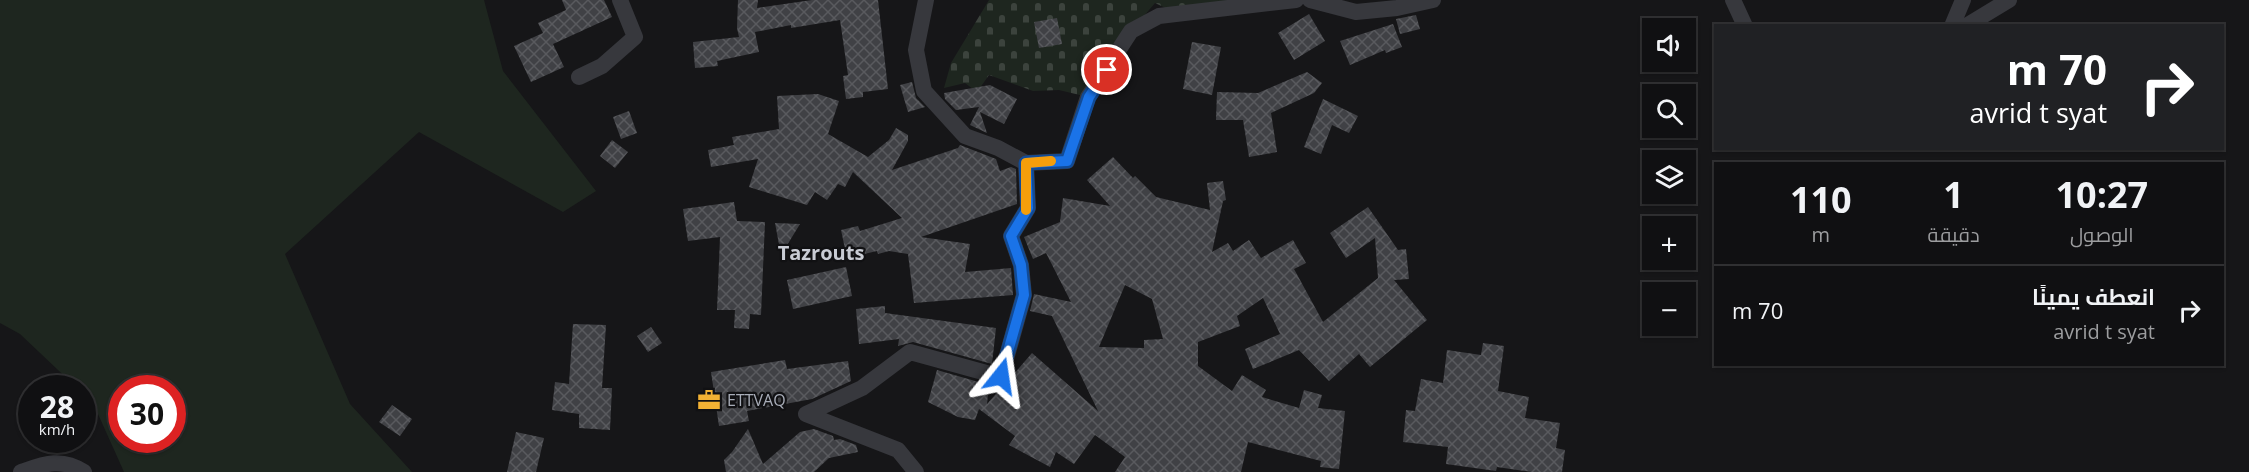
<!DOCTYPE html>
<html lang="ar">
<head>
<meta charset="utf-8">
<style>
	:root { --surface:#101012; --page:#19191b; --text:#f1f3f6; --muted:#9c9d9f; --line:#303032 }
	body { margin:0; font-family:"Open Sans",Cairo,sans-serif; background:var(--page); color:var(--text); direction:rtl; height:100vh; display:flex; flex-direction:column; font-size:22px; white-space:nowrap }
	* { box-sizing:border-box; margin:0 }
	p { font-size:20px; color:var(--muted) }
	.icon { flex:none; width:33px; height:33px; fill:none; stroke:currentColor; stroke-width:2; stroke-linecap:round; stroke-linejoin:round }
	.map { position:relative; flex:1; overflow:hidden; direction:ltr }
	.panel { position:absolute; left:1714px; top:162px; width:510px; height:204px; display:flex; flex-direction:column; background:var(--surface); border-radius:0px; box-shadow:0 2px 4px #0004,0 0 0 2px var(--line); direction:rtl }
	.panel>* { flex:none }
	.top-card { position:absolute; left:1714px; top:24px; width:510px; height:126px; border-radius:0px; box-shadow:0 2px 4px #0004,0 0 0 2px var(--line); direction:rtl; background:#202124; color:#fff; overflow:hidden }
	.buttons { position:absolute; left:1642px; top:18px; display:grid; gap:12px }
	.buttons a { display:grid; place-items:center; width:54px; height:54px; border-radius:0px; background:var(--surface); box-shadow:0 2px 4px #0004,0 0 0 2px var(--line); font-size:30px }
	.speed { position:absolute; left:18px; top:375px; display:flex; gap:12px; font-size:30px; font-weight:700; text-align:center }
	.speed>* { display:grid; place-content:center; width:78px; height:78px; border-radius:50%; background:var(--surface); box-shadow:0 2px 4px #0004,0 0 0 2px var(--line); line-height:1 }
	.speed small { font-size:15px; font-weight:400 }
	.speed .limit { border:9px solid #d22; background:#fff; color:#111 }
	.pin { position:absolute; display:grid; place-items:center; width:51px; height:51px; color:#fff; margin:-26px; border:3px solid #fff; border-radius:50%; box-shadow:0 2px 6px #0007 }
	.me { position:absolute; width:66px; margin:-33px; rotate:15deg; stroke-linejoin:round; filter:drop-shadow(0 0 4px #0008) }
	.turn { display:flex; align-items:center; gap:21px; height:126px; padding:0 18px; font-size:27px }
	.turn .icon { width:78px; height:78px; stroke-width:2.5 }
	.turn b { display:block; font-size:42px; line-height:51px }
	.eta { display:flex; justify-content:space-evenly; align-items:center; height:102px; text-align:center }
	.eta b { font-size:36px; font-weight:700; line-height:42px }
	ul { padding:0; list-style:none }
	li { display:flex; align-items:center; gap:18px; height:90px; padding:0 18px; border-top:2px solid var(--line) }
	li div { flex:1 }
	li b { display:block; font-size:22px }
	li em { font-style:normal }
	.map>svg:first-child { display:block }
	.green { fill:#1e261f; fill-rule:evenodd }
	.cemetery { fill:url(#cemetery-stones) }
	.building { fill:url(#building-cross-hatch); fill-rule:evenodd }
	.lines { fill:none; stroke-linecap:round; stroke-linejoin:round }
	.street { stroke:#37383d; stroke-width:16 }
	.route-casing { stroke:#114b97; stroke-width:15 }
	.route { stroke:#1a73e8; stroke-width:10 }
	.slow { stroke:#f59e0b; stroke-width:10 }
	.labels { text-anchor:middle; stroke-width:4.5; stroke-linejoin:round; paint-order:stroke }
	.poi-label { font-size:16px; fill:#a8adb8; stroke:#111113; text-anchor:start }
	.quarter-label { font-size:20px; font-weight:bold; fill:#c9ccd4; stroke:#111113 }
</style>
</head>
<body>
<div class="map">
<svg width="2249" height="472" viewBox="0 0 2249 472">
	<defs>
		<pattern id="cemetery-stones" width="16" height="16" patternUnits="userSpaceOnUse" patternTransform="scale(1.5)"><rect width="16" height="16" fill="#1e261f"/><path d="M2 7V4a2 2 0 0 1 4 0v3zM10 15v-3a2 2 0 0 1 4 0v3z" fill="#3c433d"/></pattern>
		<pattern id="building-cross-hatch" width="8" height="8" patternUnits="userSpaceOnUse" patternTransform="scale(1.5)"><rect width="8" height="8" fill="#404145"/><path d="M0 0l8 8M0 8l8-8" fill="none" stroke="#595a5e"/></pattern>
	</defs>
	<rect width="100%" height="100%" fill="#161618"/>
	<path class="green" d="M0,0H484L503,71L596,191L563,212L419,132L285,254L350,404L412,472H124L94,405L83,393L82,388H77L20,334L0,323ZM172,388V440H122V388Z"/>
	<path class="cemetery" d="M989,0H1296L1176,13L1155,3L1131,31L1088,97L1059,90L1033,91L989,75L977,92L965,83L944,88L951,63Z"/>
	<path class="building" d="M562,0H604L612,17L553,44L564,67L531,82L514,46L543,33L538,23L566,10Z
		M738,0H758L757,8L812,0H878L888,89L863,92V97L846,99L843,76L848,75L840,20L791,28V25L755,32L759,52L717,61L718,66L695,68L693,42L739,37L737,28Z
		M1309,14L1325,41L1294,60L1278,33Z
		M1416,15L1420,29L1400,34L1396,19Z
		M1057,18L1062,44L1039,48L1034,22Z
		M1393,24L1402,47L1386,53L1385,50L1350,65L1340,41Z
		M1192,42L1221,47L1212,95L1183,89Z
		M1307,72L1322,83L1314,93L1271,113L1277,152L1249,157L1243,120H1216L1217,92L1258,93Z
		M912,82L916,98L925,107L908,112L900,85Z
		M990,85L1017,99L1004,124L980,112L987,133L970,125L979,107L956,110L945,99L944,93Z
		M818,94L839,101L828,134L868,157L889,140L896,128L908,135V141L892,170L958,148L960,145L996,159L1000,171L1011,167L1016,169L1017,204L921,237L970,244L965,272L1011,268L1013,295L914,303L908,254L889,251L878,254L877,251L847,258L841,230L858,226L860,231L902,218L853,172L845,187L838,184L827,200L815,192L807,205L749,187L758,159L711,167L708,150L734,145L732,137L779,129L777,96Z
		M1323,99L1358,116L1349,133L1332,125L1321,154L1304,147Z
		M629,111L637,133L621,139L613,117Z
		M612,140L628,152L615,168L600,156Z
		M1113,157L1133,178L1135,176L1156,197L1210,210L1207,183L1223,181L1226,200L1223,201L1212,252L1228,243L1233,251L1249,240L1261,258L1293,240L1306,263L1294,269L1323,322L1378,278L1375,238L1346,258L1330,233L1368,207L1398,250L1406,249L1409,279L1394,280L1427,320L1370,367L1359,354L1329,381L1299,350L1253,369L1245,349L1280,334L1263,298L1237,316L1240,326L1198,342V366L1232,391L1242,375L1266,390L1262,397L1299,408L1304,390L1322,395L1318,408L1345,411L1339,469L1320,467L1321,461L1248,442L1241,472H1115L1125,457L1095,435L1074,464L1056,452L1050,467L1009,445L1015,436L979,409L975,420L958,417L928,402L937,370L989,385L987,404L1002,387L1009,384L1013,375L1032,353L1098,411L1052,316L1030,311L1034,294L1071,302L1046,253L1033,259L1024,237L1060,222L1063,198L1110,206L1087,180ZM1125,285L1152,299L1163,339L1144,340V348L1099,347Z
		M734,202L737,221L765,222L761,315L750,314L749,329L734,328L735,310H717L720,237L688,241L683,209Z
		M775,223L800,224L781,255Z
		M846,267L852,296L793,309L787,280Z
		M885,306V313L996,328L992,364L913,342L898,346L899,339L859,344L856,309Z
		M573,324L606,325L602,388H612L610,430L579,428V414L552,410L555,382L569,384Z
		M651,327L662,343L648,352L637,336Z
		M1483,343L1504,346L1498,391L1529,397L1525,418L1560,423L1556,448L1565,450L1562,472H1532L1497,467L1496,471L1446,464L1448,447L1403,442L1406,410L1415,411L1421,379L1443,383L1447,350L1481,355Z
		M785,360L787,369L848,361L851,381L812,399L747,411L749,421L719,426L711,372Z
		M392,405L412,419L400,436L379,422Z
		M748,429L763,464L800,432L814,429L833,436L834,440L840,439L856,445L858,452L829,458L814,472H726L724,460L732,452Z
		M516,432L544,438L536,472H507Z"/>
	<g class="lines">
		<path class="street" d="M926,0L916,50L924,91L965,136L998,148L1026,163
			M1310,0L1356,12L1397,8L1433,0
			M1733,0L1745,26
			M1952,26L1963,0
			M1966,26L2009,0
			M579,77L602,66L635,37L620,0
			M806,414L862,388L910,352L1001,377L1024,295L1021,265L1011,236L1028,208L1026,163L1067,161L1088,97L1131,31L1159,16L1296,0
			M806,414L898,450L916,472
			M21,472C44,464 61,457 84,472"/>
	</g>
	<g class="lines">
		<g class="route-casing">
			<path id="route" d="M1001,376L1024,295L1021,265L1011,236L1028,208L1026,163L1067,161L1089,97L1107,70"/>
		</g>
		<use href="#route" class="route"/>
		<path class="slow" d="M1026,210V163L1051,161"/>
	</g>
	<defs>
		<g id="office-bare" transform="scale(1.8)"><path d="M-6-3h4V-5.5h4V-3h4V5H-6ZM-1-4.5V-3h2v-1.5ZM-6 0V1H6V0Z" fill="#f2b134" stroke="#111113" stroke-width="2.5" paint-order="stroke"/></g>
	</defs>
	<g fill-rule="evenodd">
		<use href="#office-bare" x="709" y="400"/>
	</g>
	<g class="labels">
		<g class="poi-label">
			<text x="727" y="406">ETTVAQ</text>
		</g>
		<g class="quarter-label">
			<text x="821" y="260">Tazrouts</text>
		</g>
	</g>
</svg>
<div class="buttons">
<a><svg class="icon" aria-label="sound" viewBox="0 0 24 24"><path d="M4 9h4l5-4v14l-5-4H4zM17 9q2 3 0 6"/></svg></a>
<a><svg class="icon" aria-label="search" viewBox="0 0 24 24"><circle cx="10" cy="10" r="6"/><path d="M15 15l6 6"/></svg></a>
<a><svg class="icon" aria-label="layers" viewBox="0 0 24 24"><path d="M12 4l9 5-9 5-9-5zM3 14l9 5 9-5"/></svg></a>
<a>+</a>
<a>−</a>
</div>
<div class="speed"><div>28<small>km/h</small></div><div class="limit">30</div></div>
<div class="pin" style="left:1107px;top:70px;background:#d93025"><svg class="icon" aria-label="arrive" viewBox="0 0 24 24"><path d="M6 21V4h12l-3 4 3 4H6"/></svg></div>
<svg class="me" style="left:1001px;top:376px" viewBox="-20 -20 40 40"><path d="M0-17L14 15 0 8-14 15z" fill="#1a73e8" stroke="#fff" stroke-width="4"/></svg>
<div class="top-card">
<div class="turn"><svg class="icon" aria-label="right" viewBox="0 0 24 24"><path d="M7 20v-9h11M14 6l5 5-5 5"/></svg><div><b>70 m</b>avrid t syat</div></div>
</div>
<section class="panel">
<div class="eta">
<div><b>10:27</b><p>الوصول</p></div>
<div><b>1</b><p>دقيقة</p></div>
<div><b>110</b><p>m</p></div>
</div>
<ul>
<li><svg class="icon" aria-label="right" viewBox="0 0 24 24"><path d="M7 20v-9h11M14 6l5 5-5 5"/></svg><div><b>انعطف يمينًا</b><p>avrid t syat</p></div><em>70 m</em></li>
</ul>
</section>
</div>
</body>
</html>
